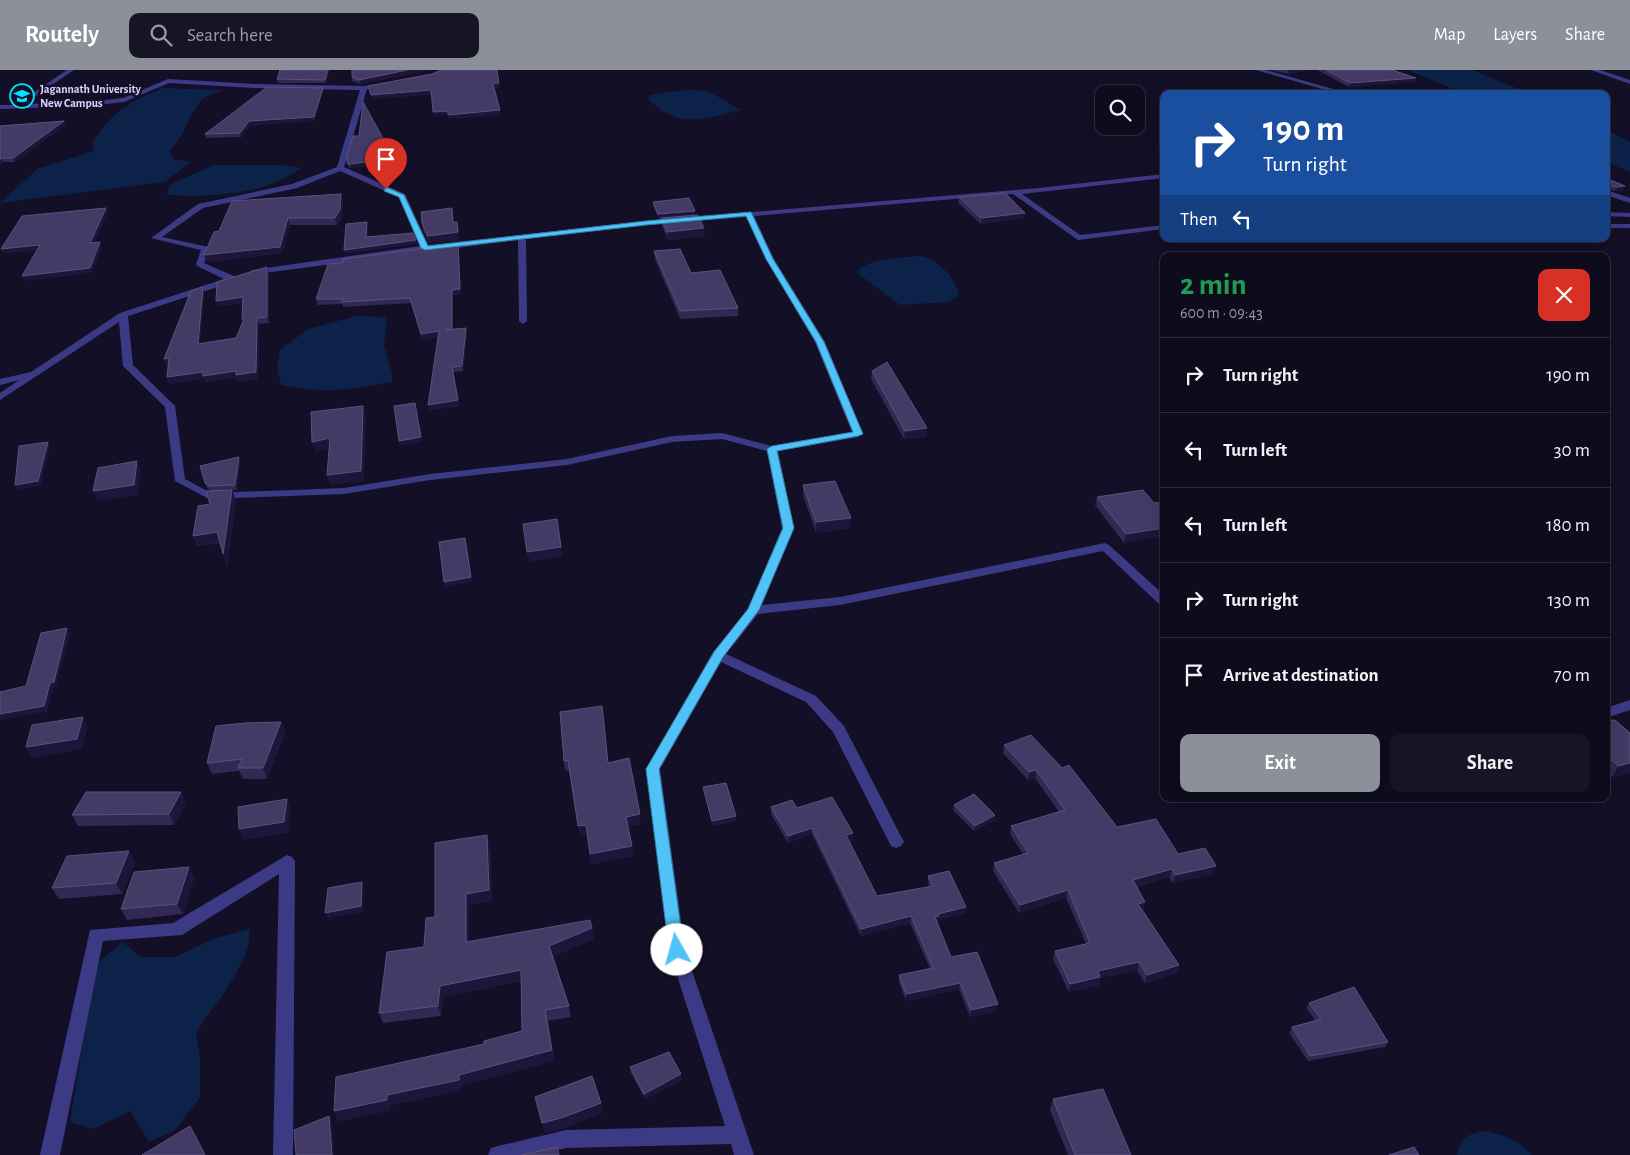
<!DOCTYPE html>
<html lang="en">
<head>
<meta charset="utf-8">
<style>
	:root { --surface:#0e0b1c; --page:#171425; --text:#f1f3f6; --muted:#9b9ba3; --line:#2e2b3b; --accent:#8c9099 }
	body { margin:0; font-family:"Alegreya Sans",sans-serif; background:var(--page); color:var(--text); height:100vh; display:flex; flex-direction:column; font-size:19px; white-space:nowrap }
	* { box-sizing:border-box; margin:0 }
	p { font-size:16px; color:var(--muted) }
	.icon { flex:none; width:28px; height:28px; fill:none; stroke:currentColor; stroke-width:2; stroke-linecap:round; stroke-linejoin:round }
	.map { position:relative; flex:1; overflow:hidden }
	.side { position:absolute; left:1160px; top:182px; width:450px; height:550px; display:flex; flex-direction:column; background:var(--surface); border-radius:10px; box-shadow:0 5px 20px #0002,0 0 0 1px var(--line) }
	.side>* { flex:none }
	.banner { position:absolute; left:1160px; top:20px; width:450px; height:152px; border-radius:10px; box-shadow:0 5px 20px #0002,0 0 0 1px var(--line); background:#1a4fa0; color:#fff; overflow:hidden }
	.tools { position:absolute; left:1095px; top:15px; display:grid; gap:10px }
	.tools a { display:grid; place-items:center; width:50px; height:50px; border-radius:10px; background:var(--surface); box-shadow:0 5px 20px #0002,0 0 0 1px var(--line); font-size:25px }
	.pin { position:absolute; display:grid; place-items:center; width:42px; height:42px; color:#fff; margin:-51px -21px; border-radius:50% 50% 50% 0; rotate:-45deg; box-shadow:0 0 5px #0007 }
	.pin .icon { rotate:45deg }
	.me { position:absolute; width:55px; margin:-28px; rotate:353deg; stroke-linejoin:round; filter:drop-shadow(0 0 4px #0008) }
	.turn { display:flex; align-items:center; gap:18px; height:105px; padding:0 20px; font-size:22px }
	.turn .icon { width:65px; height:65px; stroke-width:2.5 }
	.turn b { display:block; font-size:35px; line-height:42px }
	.then { display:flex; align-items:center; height:48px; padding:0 20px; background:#0003; gap:10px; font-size:19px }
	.round { display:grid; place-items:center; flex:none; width:52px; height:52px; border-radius:10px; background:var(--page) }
	.headline { display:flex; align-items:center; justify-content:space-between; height:85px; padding:0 20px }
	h1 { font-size:30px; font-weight:600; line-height:38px; color:#1e9e55 }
	.primary-button { display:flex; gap:10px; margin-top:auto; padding:10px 20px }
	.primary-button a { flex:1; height:58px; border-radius:10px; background:var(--accent); color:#fff; font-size:20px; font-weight:600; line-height:58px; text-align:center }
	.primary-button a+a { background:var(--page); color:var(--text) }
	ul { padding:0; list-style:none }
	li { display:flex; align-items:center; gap:15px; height:75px; padding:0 20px; border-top:1px solid var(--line) }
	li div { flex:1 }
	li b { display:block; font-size:19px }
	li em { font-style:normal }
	header { display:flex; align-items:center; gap:30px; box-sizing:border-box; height:70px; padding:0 25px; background:var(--accent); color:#fff }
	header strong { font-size:24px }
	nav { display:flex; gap:28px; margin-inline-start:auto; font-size:18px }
	.search { width:350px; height:45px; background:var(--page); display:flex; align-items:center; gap:12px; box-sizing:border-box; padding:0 18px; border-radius:10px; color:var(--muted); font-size:19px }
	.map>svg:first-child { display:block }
	.water { fill:#0c2248 }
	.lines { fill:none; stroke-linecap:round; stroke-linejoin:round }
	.street { fill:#3d3a85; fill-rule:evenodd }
	.wall { fill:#312854 }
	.shaded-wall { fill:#1d163a }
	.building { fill:#433a66; stroke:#5a527e }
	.route { fill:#4fc3f7; stroke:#337fa1 }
	.labels { text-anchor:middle; stroke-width:5; stroke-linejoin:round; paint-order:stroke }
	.far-poi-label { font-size:12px; font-weight:bold; fill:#d9d4ff; stroke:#130f26; text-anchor:start }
</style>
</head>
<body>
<header>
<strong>Routely</strong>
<div class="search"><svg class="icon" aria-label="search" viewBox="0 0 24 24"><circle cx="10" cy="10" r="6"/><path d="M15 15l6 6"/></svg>Search here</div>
<nav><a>Map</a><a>Layers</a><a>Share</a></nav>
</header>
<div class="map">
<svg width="1630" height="1085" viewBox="0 0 1630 1085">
	<rect width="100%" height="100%" fill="#130f26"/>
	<path class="water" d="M1408,0H1472L1531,24H1465Z
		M163,18L223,20L203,28L192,43L182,65L169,82L174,90L192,91L165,112L0,133L37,99L94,81L92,73C113,40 128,33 163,18Z
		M685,20C712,19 718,27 740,40C703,50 678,59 648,29L650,25Z
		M1606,59L1630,72V102L1606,92Z
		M214,95H285L301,98C263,126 213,127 167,125L169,115Z
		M920,186C939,190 955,207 959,225L949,232L900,235L856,202C871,187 901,188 920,186Z
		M356,246L387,247L384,275L392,303V312C349,320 324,324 281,315L277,298L280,280L308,259Z
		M250,859C251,895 215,932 196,963L200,987V1027L175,1060L149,1072L130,1041L93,1059L70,1052L95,895L123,872L141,887H175L215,868Z
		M1484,1061C1503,1064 1519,1070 1532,1085H1457C1461,1068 1467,1064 1484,1061Z"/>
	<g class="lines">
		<path class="street" d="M67,0H74L24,34L88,32L123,28L168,9L255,14L364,16L385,13V15L367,19L344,97L405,124L428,175L646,151L1039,118L1164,104V108L1022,124L1080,165L1164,155V159L1078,170L1013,124L754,146L774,189L825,272L863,364L858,367L778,381L794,458L762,535L840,527L1105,473L1109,475L1164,525V536L1160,535L1103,481L840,535L758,544L726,584L816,626L844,656L904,772L901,776L896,778L891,776L833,662L806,632L721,592L660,699L685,880L754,1085H734L731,1074L566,1078L537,1085H488L491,1078L498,1076L566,1060L725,1056L669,880L646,699L713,582L748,539L782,458L767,381L722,369L672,372L567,395L430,410L344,424L209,429L175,411L165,337L123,296L119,252L0,330V323L19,310L0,315V309L31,302L120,243L224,209L197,196L196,194L201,180L151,168L198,134L292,114L337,97L360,20L255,18L169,13L124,32L88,36L0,39V35H15ZM340,101L399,127L420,176L252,200L248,203L249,205L518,170L519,251L523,254L527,251L526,169L646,155L746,147L766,189L815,272L852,362L772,376L722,363L672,366L567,389L430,404L344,418L211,423L185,409L175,336L133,295L128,246L236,211V207L204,193L210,179L209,177L162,167L203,138L297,118Z
			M1256,0H1266L1351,24H1340Z
			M1591,0H1600L1630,10V14Z
			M1606,120L1630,128V133L1606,125Z
			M1606,142L1630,143V147L1606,146Z
			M1606,154H1630V158H1606Z
			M1630,630V640L1606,648V638Z
			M287,785L292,787L295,791L293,1085H273L279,804L182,865L103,871L60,1085H40L90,860L173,853Z"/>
	</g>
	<path class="wall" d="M280,0H330L326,13H278L277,9Z
		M429,0L360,14L352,11V7Z
		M1271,0H1307L1288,4Z
		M1317,0H1392L1416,8L1415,12L1349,17Z
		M323,21L314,51L250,55L241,67L206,68L205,64Z
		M64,51L65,55L15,92H3L0,95V56Z
		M394,88V92L351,98L348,97L347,93Z
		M1606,108L1625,116L1623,120L1615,121L1606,119Z
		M959,127L1024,148L981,154L958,133Z
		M343,130L342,147L337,155H290L282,183L207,192L219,161Z
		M653,132L695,145L705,166L668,170L662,156L661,148H659L653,136Z
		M457,152L459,159V170L429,173L423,160L422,153Z
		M459,179L461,224L453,225V259L466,258L467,263L463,301L453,302L459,336L429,340L438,267L422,270L411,233L343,237L342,234L318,235L316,229L343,193Z
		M654,181L691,203L738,238V246L680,249L655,189Z
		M267,197L269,203V253L259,254L258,309L238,312L236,307L205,312L204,308L169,314L167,307L168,295H166L164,289L203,217L204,223L200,273L236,268L243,252L242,249L243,233L217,236Z
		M872,301L927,358L926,367L904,369L871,309Z
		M240,392L237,420H232L236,430L227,495L220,473L197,476L193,466L210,434L211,421L207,418L205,413Z
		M803,415L850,458L816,463L803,425Z
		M1143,420L1124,473L1095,435L1097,427Z
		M604,646L608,693L641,754L628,757L633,786L591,794L587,765L580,766L569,700L565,701L564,691Z
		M1606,651L1630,663V703L1612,707L1606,702Z
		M281,652L285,663L267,709H243L239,701L212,704L207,693Z
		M1004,675L1117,757L1178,784L1214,804L1173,813L1169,807L1137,817L1145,832L1143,840L1179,895L1177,903L1145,913L1137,900L1100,908L1099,915L1069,922L1053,889L1055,881L1086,874L1066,828L1019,843L993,801L994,793L1023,784L1010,764L1011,756L1059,742L1035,708L1028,710L1003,683Z
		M703,717L736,746V751L713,756L704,723Z
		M181,722L186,733L174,755L78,756L72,745Z
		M954,735L995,750L974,761L953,740Z
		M771,737L797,738L853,770L849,771L877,826L929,817L928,813V806L966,837L965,843L939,850L938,853H937L951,887L997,941L970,947L959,919L906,931L899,912V905L930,899L910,853L861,866L812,764L788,773L771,744Z
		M490,775L492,831L469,835V871L594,869L553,886L569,936L571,947L548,951L554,991L462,1015V1020L391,1035V1040L339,1051L334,1041L484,974L522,961L521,911L443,927L441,946L383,953L379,943L424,877L435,847Z
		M135,792L122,824L59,829L52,818Z
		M189,797L194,808L183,844L127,850L121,839Z
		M1309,933L1388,972L1385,977L1308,991L1289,963L1292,957L1316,951L1306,938Z
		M630,997L682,1010L645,1029L631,1003Z
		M1053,1029L1131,1085H1068L1050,1040Z"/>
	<path class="shaded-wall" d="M328,0H330L326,13L325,10Z
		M407,0H429L360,14L359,10Z
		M1289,0H1307L1288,4Z
		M1416,8L1415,12L1349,17L1350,13Z
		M499,13L500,18H494L493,14Z
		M323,18V21L314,51L250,55L241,67L240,63L249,51Z
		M431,20L432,25L372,29L371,25Z
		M500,40L501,45L449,49L448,45L434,46L433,42L448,41Z
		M64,51L65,55L15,92L13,88Z
		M2,88L3,92L0,95V90Z
		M394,88V92L351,98L350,94Z
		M1625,116L1623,120L1615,121L1617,117Z
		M341,124L343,130L342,147L337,155L335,148Z
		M106,138L108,142L92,178L90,173Z
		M695,141V145L659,148L658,144Z
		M1025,143L1024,148L981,154V148Z
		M288,148L290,155L282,183L207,192L204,185Z
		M367,152L368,156L367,171L366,167Z
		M457,152L459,159V170L429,173L428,166Z
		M704,158L705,166L668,170L667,162Z
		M416,170L417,174L345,184L344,180Z
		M100,172L102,177L92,203L24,211L22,206Z
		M458,174L459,179L461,224L453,225V264L447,265L452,220Z
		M40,175L42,180L4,184L1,179Z
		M267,197L269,203V253L267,247Z
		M203,217L204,223L200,280L198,274Z
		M243,227L245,233L217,236L216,231Z
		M257,248L259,254L258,309L238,312L236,307L205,312L204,308L169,314L167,307L203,302Z
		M466,258L467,263L463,301L462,296Z
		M439,261L440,267L422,270L421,264Z
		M169,288L171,294L166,295L164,289Z
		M452,297L459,336L429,340L428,335Z
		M415,333L422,372L400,376L399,371Z
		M363,336L366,345L364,411L330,415L327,405Z
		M927,358L926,367L904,369L905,361Z
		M330,368L333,378L315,382L312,372Z
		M48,372L50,376L41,416L18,420L15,415Z
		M239,387L240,392L237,420L235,415Z
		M137,391L141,401L138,425L97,431L93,421Z
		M232,420L236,430L227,495L223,484Z
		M851,448L850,458L816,463V452Z
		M1164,458V466L1124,473L1126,464Z
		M217,462L221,472L197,476L193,466Z
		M465,468L472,512L446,517L444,512Z
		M561,477L563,487L529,492L527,482Z
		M67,558L70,564L56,617L53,618L47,642L0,650V644L50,613Z
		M83,647L88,657L82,679L32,688L26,677Z
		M281,652L285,663L267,709L263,698Z
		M1630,693V703L1612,707L1618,696Z
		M1036,700L1035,708L1028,710L1029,702Z
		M181,722L186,733L174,755L169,744Z
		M287,729L291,740L288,763L243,770L239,759Z
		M640,744L641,754L628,757L626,747Z
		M995,745V750L974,761L975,756Z
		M736,746V751L713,756L712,751Z
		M586,755L588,765L580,766L578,756Z
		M812,758V764L788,773V766Z
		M853,763V770L845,772L846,765Z
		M487,765L490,775L492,831L469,835V883L466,872V824Z
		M632,776L633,786L591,794L590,784Z
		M129,781L135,792L122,824L116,813Z
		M1216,796L1214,804L1173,813L1175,805Z
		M189,797L194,808L183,844L177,834Z
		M1172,799L1169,807L1131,818L1133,810Z
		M362,812L364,818L363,842L328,848L325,843Z
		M1068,820L1066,828L1019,843L1020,835Z
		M1145,832L1143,840L1136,842L1138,834Z
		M966,837L965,843L939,850L938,853L934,854L935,847L938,844Z
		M911,846L910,853L861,866V859Z
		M592,858L594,869L552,886L549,876Z
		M1139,892L1137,900L1100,908L1099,915L1069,922L1070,914L1098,901Z
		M1179,895L1177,903L1145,913L1147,905Z
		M521,900L523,911L443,927L441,946L438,936L440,916Z
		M960,913L959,919L906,931V924Z
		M998,934L997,941L970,947L971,940Z
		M545,940L554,991L462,1015V1020L391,1035V1040L339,1051L334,1041L387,1025L459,1005L552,980Z
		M681,1004L682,1010L645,1029L644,1024Z
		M601,1033L603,1043L563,1059L545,1063L542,1053Z
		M329,1046L332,1051L334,1085H332Z
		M190,1056L196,1065L206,1085H205Z"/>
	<path class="building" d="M280,0H328L325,10L277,9Z
		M352,0H407L359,10L352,7Z
		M441,0H497L499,13L493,14L500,40L448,45V41L433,42L431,20L371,25L368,16L432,4Z
		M1326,0H1392L1416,8L1350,13Z
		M267,17L323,18L314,47L249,51L240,63L205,64Z
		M363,32L394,88L350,94L347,93V86L353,66H359Z
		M64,51L13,88H2L0,90V56Z
		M1606,108L1625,116L1617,117L1606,115V116Z
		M1005,123L1025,143L981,148L959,127Z
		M341,124L340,140L335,148H288L280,177L204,185L214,162L219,161L232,131Z
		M689,128L695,141L658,144L653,132Z
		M106,138L90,173L100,172L90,198L22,206L40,175L1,179L22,146Z
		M452,138L453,152H457L458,162L428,166L422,153L421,142Z
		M698,145L704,158L667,162L661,148Z
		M367,152L366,167L413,163L416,170L344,180L346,154Z
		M458,174L460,219L452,220V259L446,260L466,258L462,296L452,297L458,330L428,335L439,261L421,264L410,228L341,232L343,229H316L328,194L343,193V189Z
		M680,179L691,203L720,200L738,238L680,241L654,181Z
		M267,197V247L257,248L256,302L236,305V301L203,306V302L167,307L169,288L164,289L191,221L203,217L198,274L236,268L244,249H242L243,227L216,231L217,212Z
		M887,292L927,358L905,361L872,301Z
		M415,333L421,367L399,371L394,336Z
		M363,336L361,401L327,405L330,368L312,372L311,342Z
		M48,372L38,411L15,415L19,376Z
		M239,387L235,415L210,416L205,413L200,396Z
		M137,391L134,415L93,421L98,398Z
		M835,411L851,448L816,452L803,415Z
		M232,420L223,484L217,462L193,466L198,436L210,434L206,421Z
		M1143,420L1154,433L1164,432V458L1126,464L1097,427Z
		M557,449L561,477L527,482L523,454Z
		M465,468L471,507L444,512L439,472Z
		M67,558L54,612L50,613L44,636L0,644V622L26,616L41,563Z
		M602,636L608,693L629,688L640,744L626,747L632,776L590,784L586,755L578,756L568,690L564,691L560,642Z
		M83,647L77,669L26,677L32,655Z
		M1615,650L1630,663V693L1618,696L1606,685V651Z
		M281,652L263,698H238L242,689L207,693L216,656L245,653Z
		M1031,665L1062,698L1069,695L1117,757L1156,749L1178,784L1205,778L1216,796L1175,805L1172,799L1133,810L1145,832L1138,834L1179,895L1147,905L1139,892L1098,901L1100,907L1070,914L1055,881L1090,873L1068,820L1020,835L994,793L1028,783L1011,756L1065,740L1036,700L1029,702L1004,675Z
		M726,713L736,746L712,751L703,717Z
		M86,722H181L169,744L72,745Z
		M974,724L995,745L975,756L954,735Z
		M832,727L853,763L846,765L877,826L933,816L928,806L949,801L966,837L938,844L939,846L935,847L951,887L977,882L998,934L971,940L960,913L906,924L899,905L933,898L911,846L861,859L812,758L788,766L771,737L792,730L797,738Z
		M287,729L284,752L239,759L238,737Z
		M487,765L489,820L466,824V872L590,850L592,858L549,876L569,936L545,940L552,980L459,1005V1010L387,1025V1030L334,1041L336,1007L484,974V971L522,961L521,900L440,916L438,936L379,943L387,882L424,877L426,848L435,847V773Z
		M129,781L116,813L52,818L67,786Z
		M189,797L177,834L121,839L134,802Z
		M362,812L361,836L325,843L328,818Z
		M1354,917L1388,972L1310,986L1292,957L1321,949L1309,933Z
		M669,982L681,1004L644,1024L630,997Z
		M592,1006L601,1033L561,1048L542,1053L535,1027Z
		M1103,1019L1131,1085H1075L1053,1029Z
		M329,1046L332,1085H296L294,1060Z
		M190,1056L205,1085H142Z
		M557,1077L559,1085H522Z
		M1414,1077L1419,1085H1389Z"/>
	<path class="route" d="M386,117L404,125L428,176L646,151L751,142L773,189L824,272L863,364L858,366L777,381L794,458L759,540L723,587L659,699L684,880L682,885L677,887L671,885L669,880L646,699L714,582L748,539L783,458L767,379L772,376L853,362L816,272L766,189L746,146L646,155L425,180L421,178L399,127L384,121Z"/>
	<defs>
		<g id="university-ring" transform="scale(1.25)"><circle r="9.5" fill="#130f26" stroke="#00e5ff" stroke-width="1.5"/><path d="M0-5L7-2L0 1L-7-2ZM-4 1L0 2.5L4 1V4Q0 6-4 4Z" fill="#00e5ff"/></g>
	</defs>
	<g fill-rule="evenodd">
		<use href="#university-ring" x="22" y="26"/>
	</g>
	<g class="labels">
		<g class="far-poi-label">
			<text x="40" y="23">Jagannath University<tspan x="40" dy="14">New Campus</tspan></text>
		</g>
	</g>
</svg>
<div class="tools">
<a><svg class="icon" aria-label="search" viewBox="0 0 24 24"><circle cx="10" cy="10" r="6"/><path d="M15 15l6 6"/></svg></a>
</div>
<div class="pin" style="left:386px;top:119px;background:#d93025"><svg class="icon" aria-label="arrive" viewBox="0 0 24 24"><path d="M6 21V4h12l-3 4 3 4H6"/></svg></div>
<svg class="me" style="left:677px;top:880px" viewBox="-20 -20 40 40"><circle r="19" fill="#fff"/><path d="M0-13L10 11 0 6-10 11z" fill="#4fc3f7"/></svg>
<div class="banner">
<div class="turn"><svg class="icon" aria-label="right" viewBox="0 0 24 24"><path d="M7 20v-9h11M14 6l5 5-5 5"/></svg><div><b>190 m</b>Turn right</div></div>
<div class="then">Then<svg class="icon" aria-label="left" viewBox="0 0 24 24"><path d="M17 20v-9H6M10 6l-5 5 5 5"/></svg></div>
</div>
<section class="side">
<div class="headline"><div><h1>2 min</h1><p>600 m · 09:43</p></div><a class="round" style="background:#d93025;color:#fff"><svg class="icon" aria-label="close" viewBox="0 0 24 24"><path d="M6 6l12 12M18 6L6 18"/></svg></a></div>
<ul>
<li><svg class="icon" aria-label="right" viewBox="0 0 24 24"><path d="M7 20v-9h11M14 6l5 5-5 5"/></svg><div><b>Turn right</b></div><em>190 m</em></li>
<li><svg class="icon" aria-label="left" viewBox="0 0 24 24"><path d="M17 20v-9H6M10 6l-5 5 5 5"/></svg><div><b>Turn left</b></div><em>30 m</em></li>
<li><svg class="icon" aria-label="left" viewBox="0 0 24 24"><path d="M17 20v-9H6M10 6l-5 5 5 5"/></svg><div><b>Turn left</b></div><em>180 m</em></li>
<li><svg class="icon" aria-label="right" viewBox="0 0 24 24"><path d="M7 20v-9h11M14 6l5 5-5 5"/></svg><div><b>Turn right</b></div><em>130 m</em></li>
<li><svg class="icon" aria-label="arrive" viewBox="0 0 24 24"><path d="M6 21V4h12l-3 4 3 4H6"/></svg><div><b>Arrive at destination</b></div><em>70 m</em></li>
</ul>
<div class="primary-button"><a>Exit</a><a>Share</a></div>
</section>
</div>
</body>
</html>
